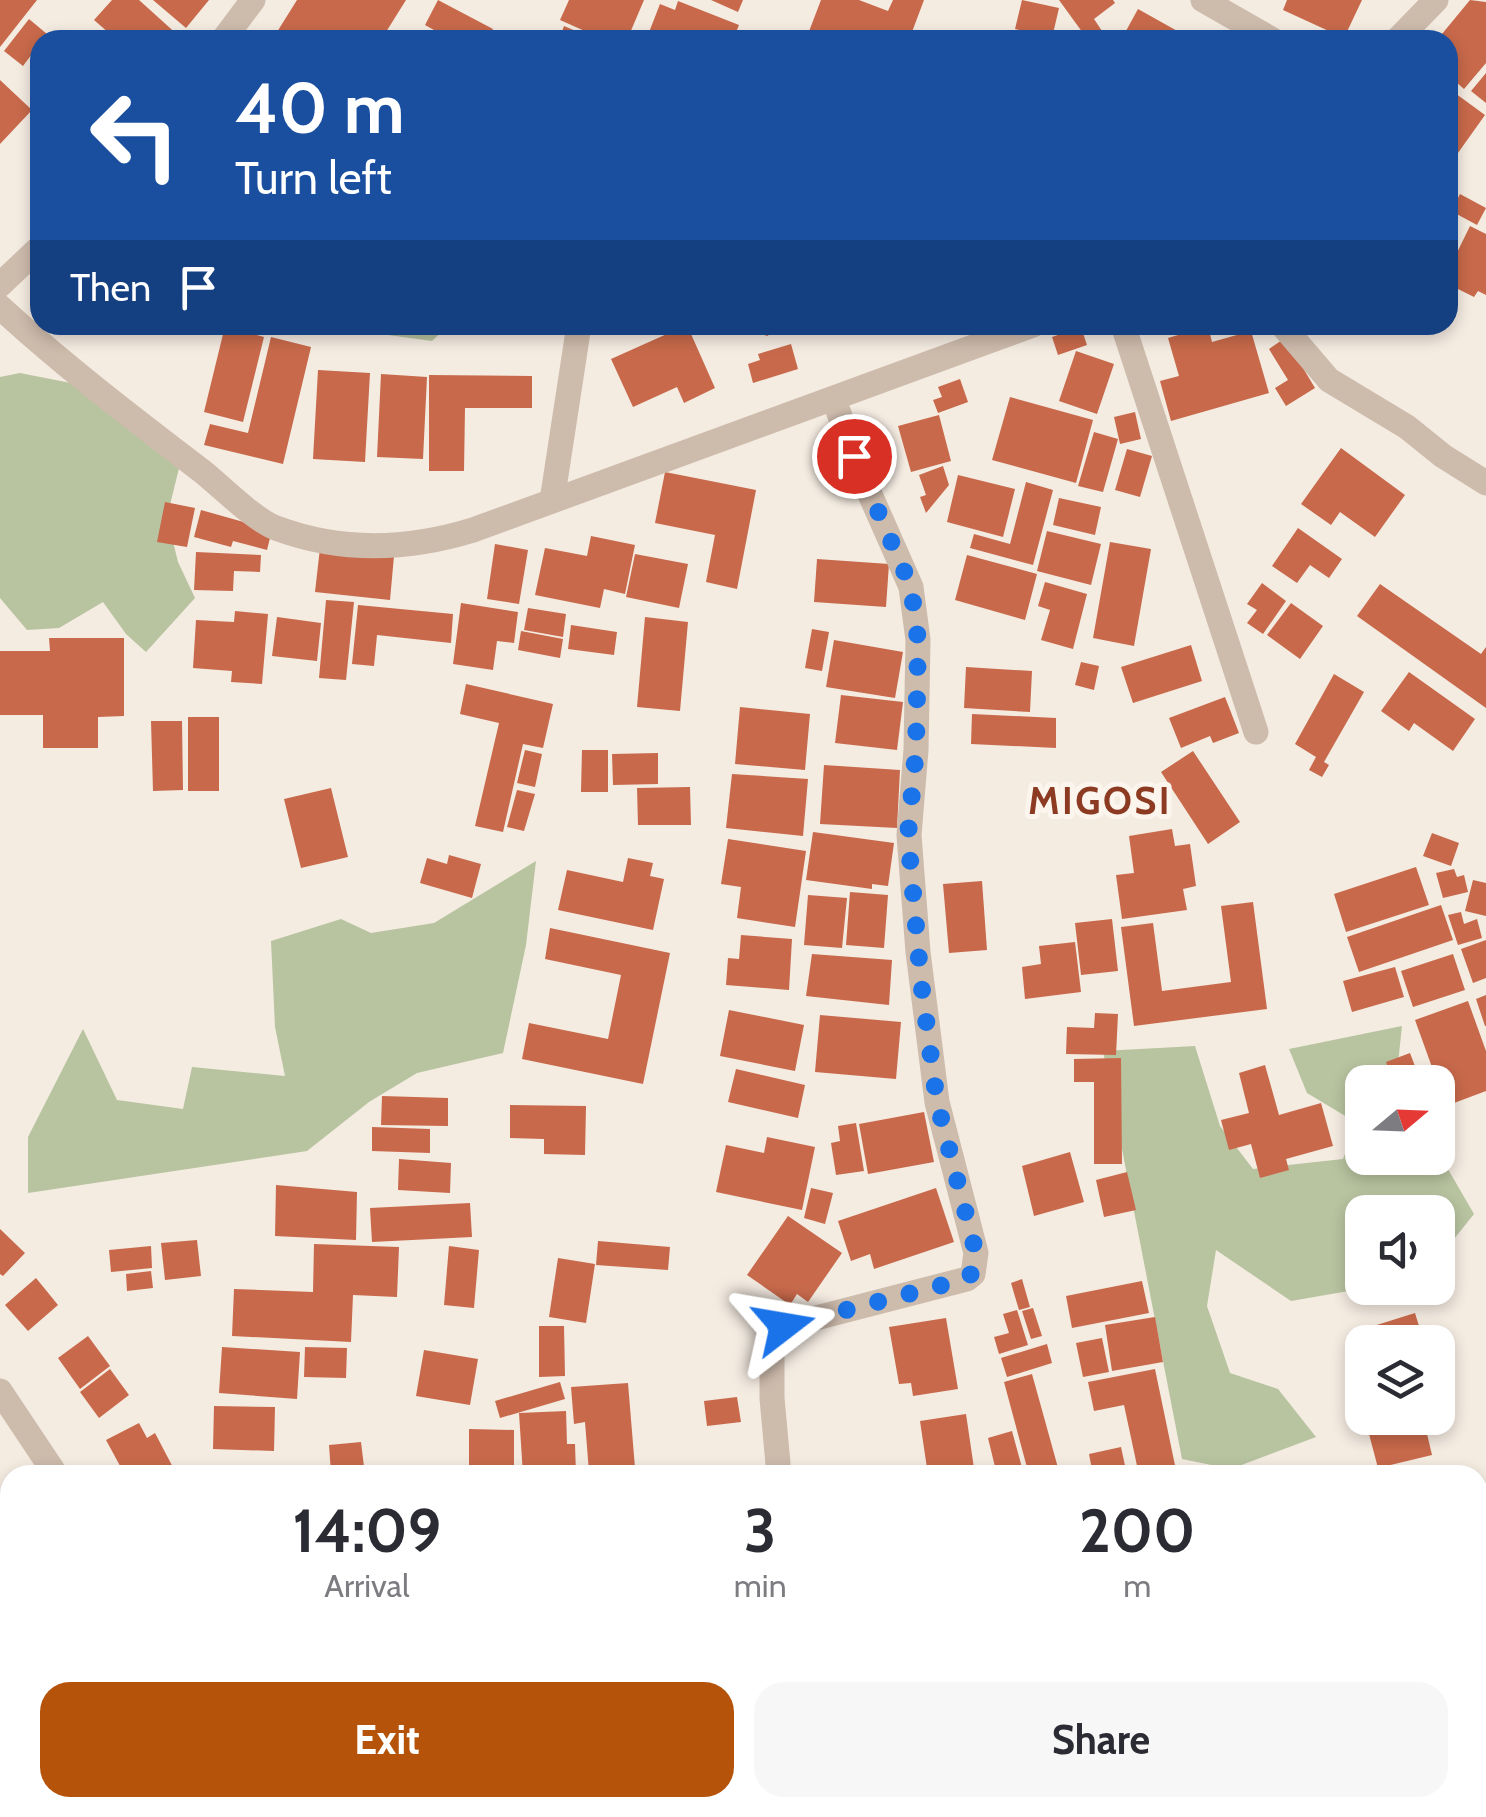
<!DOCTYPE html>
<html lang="en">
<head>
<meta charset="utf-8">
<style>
	:root { --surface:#fff; --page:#f7f7f7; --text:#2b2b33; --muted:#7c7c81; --accent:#b45309 }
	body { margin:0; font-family:Cabin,sans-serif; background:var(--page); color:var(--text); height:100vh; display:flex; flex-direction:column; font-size:38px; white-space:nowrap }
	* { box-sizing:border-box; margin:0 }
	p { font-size:32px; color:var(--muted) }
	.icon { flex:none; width:55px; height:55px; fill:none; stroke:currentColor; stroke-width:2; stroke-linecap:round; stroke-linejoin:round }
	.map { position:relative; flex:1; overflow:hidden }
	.side { position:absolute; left:0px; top:1465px; width:1488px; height:352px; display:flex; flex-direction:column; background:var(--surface); border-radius:30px 30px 0 0; box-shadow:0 5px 15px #0003 }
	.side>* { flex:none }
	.banner { position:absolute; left:30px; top:30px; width:1428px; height:305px; border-radius:30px; box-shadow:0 5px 15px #0003; background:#1a4fa0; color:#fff; overflow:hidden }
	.needle { width:65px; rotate:71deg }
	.buttons { position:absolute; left:1345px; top:1065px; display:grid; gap:20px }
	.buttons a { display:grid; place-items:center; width:110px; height:110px; border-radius:20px; background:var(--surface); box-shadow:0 5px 15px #0003; font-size:50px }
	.pin { position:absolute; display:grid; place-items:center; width:85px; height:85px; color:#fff; margin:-42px; border:5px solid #fff; border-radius:50%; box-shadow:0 2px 10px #0007 }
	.me { position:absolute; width:110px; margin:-55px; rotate:76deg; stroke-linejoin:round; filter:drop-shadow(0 0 8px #0008) }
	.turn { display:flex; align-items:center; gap:35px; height:210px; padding:0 40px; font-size:45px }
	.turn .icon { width:130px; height:130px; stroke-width:2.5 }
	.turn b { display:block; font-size:70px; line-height:85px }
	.then { display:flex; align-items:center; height:95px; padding:0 40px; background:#0003; gap:20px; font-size:38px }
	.eta { display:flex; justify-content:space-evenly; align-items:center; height:170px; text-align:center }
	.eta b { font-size:60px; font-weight:800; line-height:70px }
	.action { display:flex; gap:20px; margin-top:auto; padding:20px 40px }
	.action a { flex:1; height:115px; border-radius:30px; background:var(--accent); color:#fff; font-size:40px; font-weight:800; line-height:115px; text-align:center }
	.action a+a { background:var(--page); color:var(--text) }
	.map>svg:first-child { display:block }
	.green { fill:#b8c4a0 }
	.building { fill:#c8694b }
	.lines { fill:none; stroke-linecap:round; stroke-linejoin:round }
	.minor { stroke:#cdbbac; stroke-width:25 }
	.route { stroke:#1a73e8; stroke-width:18; stroke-dasharray:0 32.4 }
	.labels { text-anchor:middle; stroke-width:10; stroke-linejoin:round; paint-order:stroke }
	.district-label { font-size:38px; font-weight:bold; letter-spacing:2.5px; fill:#8c3b22; stroke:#fbf5ee }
</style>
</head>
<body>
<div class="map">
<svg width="1486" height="1817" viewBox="0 0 1486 1817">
	<rect width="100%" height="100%" fill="#f4ebe1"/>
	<path class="green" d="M383,325H449L432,341L388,335Z
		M20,373L96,388L182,456L167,517L178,562L195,598L146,652L126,634L103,602L59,628L27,630L0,598V377Z
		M536,861L526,945L503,1053L417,1073L369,1102L307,1151L28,1193V1137L83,1029L117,1100L183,1109L192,1067L285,1076L275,1027L271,941L341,919L371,933L434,923Z
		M1402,1026L1396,1082H1362V1158H1438V1152L1474,1214L1438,1259V1212H1362V1288H1366L1291,1301L1216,1250L1207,1306L1230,1373L1278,1389L1316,1437L1231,1469L1182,1459L1103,1051L1195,1046L1220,1126L1253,1169L1343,1159L1357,1123L1307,1093L1289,1049Z"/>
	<path class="building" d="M0,0H37L0,47Z
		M112,0H139L180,37L177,40H117L94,20Z
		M153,0H209L186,28Z
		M297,0H406L381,40H272Z
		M438,0L493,29L487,40H429L434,30L425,25Z
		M569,0H644L627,40H605L560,20Z
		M711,0H743L738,12Z
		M821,0H859L888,11L893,0H924L909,40H824L808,34Z
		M1022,0L1059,8L1052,38L1015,29Z
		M1059,0H1113L1115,3L1094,19L1102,31L1088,40Z
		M1287,0H1362L1344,38L1283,10Z
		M1470,0L1486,2V63L1464,89L1448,75V40H1437Z
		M678,1L739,25L733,40H646L660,4L675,10Z
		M1138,9L1188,37L1186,40H1121Z
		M29,19L47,34L23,66L4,51Z
		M564,26L597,40H559Z
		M1486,73V103L1471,91Z
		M0,80L32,110L0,144Z
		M1448,88L1485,115L1448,167Z
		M1460,194L1486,208L1477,225L1451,211Z
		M1470,226L1486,234V295L1478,291L1474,297L1448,284V271Z
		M687,325L715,388L684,403L677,387L633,407L611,359Z
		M726,325H771L768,336Z
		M796,325H844V332L795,328Z
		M225,326L264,337L243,422L204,412Z
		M1208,326L1212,342L1251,331L1269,393L1171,421L1160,381L1179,376L1168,338Z
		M1081,327L1087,345L1058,355L1052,337Z
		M271,337L311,347L283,464L204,445L210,424L248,433Z
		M1285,338L1315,388L1286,406L1275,388L1288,380L1269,349Z
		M791,344L798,369L753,383L748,364L760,360L758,354Z
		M1076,351L1114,364L1097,414L1059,401Z
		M318,370L370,373L365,462L313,459Z
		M381,374L427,377L423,459L377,457Z
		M429,375L532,376V408H465L464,471H429Z
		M960,379L968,402L938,413L933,400L942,397L938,387Z
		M1010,397L1093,420L1076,483L992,460Z
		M1135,412L1141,439L1120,444L1114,417Z
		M939,415L951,461L911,472L898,426Z
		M1094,432L1118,439L1103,492L1078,486Z
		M1341,448L1405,495L1375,537L1340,512L1331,525L1301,504Z
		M1127,449L1152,456L1140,497L1115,490Z
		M943,466L949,485L926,513L920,497L926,495L919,475Z
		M665,472L756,490L737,589L706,582L715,535L655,523Z
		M958,475L1015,489L1003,537L947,522Z
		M1026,482L1053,490L1033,565L970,548L974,534L1010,544Z
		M1059,498L1101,507L1095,535L1053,525Z
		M165,502L195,508L187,547L157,542Z
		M201,510L272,530L267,550L233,541L231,547L194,537Z
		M1298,528L1342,559L1329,578L1310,565L1297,583L1272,566Z
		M1047,531L1101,544L1091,585L1037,571Z
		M591,536L635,545L625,594L604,589L600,608L535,595L545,548L587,556Z
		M1110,542L1151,549L1134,646L1093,638Z
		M495,544L528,550L519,604L487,599Z
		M320,548L394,556L390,600L315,592Z
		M196,552L261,555L260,572L234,571L233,591L194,590Z
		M635,554L688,564L679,608L626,597Z
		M967,555L1037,574L1025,620L955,600Z
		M817,559L889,564L886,607L814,602Z
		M1045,582L1087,594L1073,649L1041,640L1050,610L1038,606Z
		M1262,583L1286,601L1263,634L1247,623L1257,610L1247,604Z
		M1380,584L1481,654L1486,647V708L1357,616Z
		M326,600L354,602L346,680L319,678Z
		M461,603L518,612L514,643L497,641L493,670L453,664Z
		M1291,603L1323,626L1300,659L1267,635Z
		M358,605L453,614L451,643L377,635L374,666L352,664Z
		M528,608L566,614L563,637L524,630Z
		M235,611L268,614L262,684L231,682L232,671L193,668L196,620L234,622Z
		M277,617L321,623L317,661L272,656Z
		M645,617L688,622L680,711L637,707Z
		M571,625L617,632L614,655L568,649Z
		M812,629L829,632L822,671L805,668Z
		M521,631L563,639L560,658L518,650Z
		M49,638H124V716L98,717V748H43V715H0V651H50Z
		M834,640L903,652L895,698L826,687Z
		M1191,645L1202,681L1133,703L1121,667Z
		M1081,662L1099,666L1094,690L1075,685Z
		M966,667L1032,671L1030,712L964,708Z
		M1409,672L1475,719L1453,751L1414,723L1409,731L1381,711Z
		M1334,674L1364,692L1324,762L1329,765L1322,777L1309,770L1316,757L1295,744Z
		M466,684L553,704L543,748L523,744L503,832L475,826L499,723L460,714Z
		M841,695L903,702L897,750L835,743Z
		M1225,697L1239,733L1213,743L1210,736L1181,748L1169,718Z
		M740,707L810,714L805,770L735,764Z
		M972,714L1056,718V748L971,744Z
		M188,717H219V791H188Z
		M151,721H182L183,790L153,791Z
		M525,750L542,754L535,787L517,783Z
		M582,750H608V792H581Z
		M1193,751L1240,822L1208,844L1161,772Z
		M658,753V784L613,785L612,754Z
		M824,765L900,770L897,828L820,824Z
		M732,774L808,779L803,836L726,828Z
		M690,787L691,825H638L637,788Z
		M331,788L348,857L301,868L284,799Z
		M517,790L535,794L524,831L507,827Z
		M1172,829L1175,846L1190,844L1196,886L1183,889L1187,910L1122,919L1116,875L1134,873L1129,836Z
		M813,832L894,843L888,886L872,884V889L806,880Z
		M1432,833L1459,843L1451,866L1423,856Z
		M728,839L806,851L795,927L737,918L741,887L721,884Z
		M449,855L481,864L472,898L420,883L427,858L447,864Z
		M628,858L653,863L650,876L664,879L653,930L558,910L567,870L623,882Z
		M1416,867L1429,905L1346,932L1334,894Z
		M1454,869L1457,877L1464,875L1468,892L1443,898L1436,873Z
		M1473,880L1486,883V916L1465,911Z
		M982,881L987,950L949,953L943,884Z
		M850,892L888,895L884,948L846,945Z
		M808,895L847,898L842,948L804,945Z
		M1253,902L1267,1009L1134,1026L1121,927L1153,923L1162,991L1231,982L1221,906Z
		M1441,905L1453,940L1359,972L1347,937Z
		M1461,912L1464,924L1477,919L1482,938L1458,945L1448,915Z
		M1112,919L1118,971L1081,975L1075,923Z
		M550,928L670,953L643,1084L522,1059L529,1023L608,1039L621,975L545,959Z
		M741,935L792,939L789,990L726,985L728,958L739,959Z
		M1486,940V978L1473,983L1461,949Z
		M1075,942L1081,992L1025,999L1022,967L1041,964L1039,946Z
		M812,954L892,960L889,1005L806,996Z
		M1453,954L1465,990L1413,1007L1401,971Z
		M1395,967L1404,997L1352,1012L1343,981Z
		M1486,995V1026H1485L1476,999Z
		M1468,1001L1486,1051V1091L1446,1106L1415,1020Z
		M729,1010L804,1025L795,1071L720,1056Z
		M1095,1013L1118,1014L1116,1055L1066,1054L1067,1027L1094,1028Z
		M820,1015L901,1022L896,1079L815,1072Z
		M1410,1053L1421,1082H1393L1386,1062Z
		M1121,1058L1122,1164H1094V1082H1074V1059Z
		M1265,1065L1279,1115L1321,1103L1333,1146L1286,1159L1289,1170L1260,1178L1251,1144L1229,1150L1221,1120L1249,1113L1239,1073Z
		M736,1069L805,1085L798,1118L728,1102Z
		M382,1096L448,1098V1126L381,1125Z
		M510,1105L586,1106L585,1155L544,1154V1139L510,1138Z
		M924,1112L934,1162L868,1174L859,1124Z
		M856,1123L864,1171L836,1175L831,1143L840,1141L838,1126Z
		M372,1127L430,1129V1153L372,1151Z
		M767,1137L815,1147L802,1210L716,1192L726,1145L764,1153Z
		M1070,1152L1084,1202L1034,1216L1022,1166Z
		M399,1159L451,1163L450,1193L398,1190Z
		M1127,1172L1136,1210L1104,1217L1096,1180Z
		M276,1185L357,1192L356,1240L275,1236Z
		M811,1188L833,1193L825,1224L804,1218Z
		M936,1188L954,1242L874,1269L870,1254L851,1261L838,1221Z
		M470,1203L472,1237L372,1242L370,1208Z
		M788,1216L842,1253L808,1302L797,1294L790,1305L747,1275Z
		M0,1229L25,1253L3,1276L0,1274Z
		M197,1240L201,1276L165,1280L161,1243Z
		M598,1241L670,1247L668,1270L596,1265Z
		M314,1244L399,1247L397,1297L353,1295L351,1342L232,1336L234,1289L313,1292Z
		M151,1246L152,1268L111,1272L109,1250Z
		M449,1246L479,1250L474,1308L444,1305Z
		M558,1258L595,1264L586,1323L549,1317Z
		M151,1271L153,1288L127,1291L126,1274Z
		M36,1278L58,1305L28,1331L5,1305Z
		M1022,1279L1030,1307L1019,1310L1011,1283Z
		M1142,1281L1149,1313L1072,1328L1066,1296Z
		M1033,1308L1042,1336L1031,1339L1022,1311Z
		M1017,1310L1028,1345L999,1354L994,1337L1009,1333L1003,1314Z
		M1415,1313L1424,1342H1362V1377L1348,1334Z
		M1155,1317L1163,1362L1112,1371L1105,1325Z
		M946,1318L958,1389L913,1396L911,1383L899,1384L889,1327Z
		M539,1326H564L565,1376L539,1377Z
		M88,1336L110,1366L80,1389L58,1358Z
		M1102,1338L1109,1372L1083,1377L1076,1343Z
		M1047,1344L1052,1363L1007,1377L1001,1358Z
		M222,1347L300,1352L297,1399L219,1393Z
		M305,1347L347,1348L346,1378L304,1377Z
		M424,1350L478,1359L470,1405L416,1396Z
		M110,1369L129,1395L99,1418L80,1392Z
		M1155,1369L1177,1475H1139L1124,1405L1094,1411L1088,1382Z
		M1032,1374L1060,1475H1029L1004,1382Z
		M560,1382L565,1399L500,1418L495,1401Z
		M628,1383L635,1468L589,1472L585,1422L574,1424L571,1387Z
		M737,1397L741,1422L707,1426L704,1401Z
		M214,1406L275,1407L274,1451L213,1449Z
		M566,1411L567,1444H575L576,1475H523L519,1413Z
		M966,1414L975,1475H928L920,1421Z
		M1424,1421L1432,1455L1378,1468L1369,1434Z
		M139,1423L147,1438L155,1433L177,1475H125L106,1440Z
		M469,1429L514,1430V1472L469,1471Z
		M1012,1431L1024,1475H997L988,1438Z
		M361,1442L365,1475L331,1473L329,1445Z
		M1121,1447L1127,1475H1093L1089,1454Z
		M390,1466H441V1475H390Z
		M0,1521L9,1540L4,1543L10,1554V1565L0,1570Z
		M5,1615L10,1628V1705L0,1709V1617Z
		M1486,1762V1795L1478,1798V1765Z
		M26,1808H41L44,1817H0Z
		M50,1808H89L90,1813L77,1817H53Z
		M181,1808H228L229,1817H181Z
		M231,1808H276V1817H231Z
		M789,1808H842L845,1817H792Z
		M874,1808H924L926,1817H876Z
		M933,1808H981L983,1817H934Z
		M1104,1808H1140L1141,1817H1105Z
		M1260,1808H1351L1352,1817H1261Z"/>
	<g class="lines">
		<path class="minor" d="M1203,0L1273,40
			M223,40L253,0
			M1397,40L1436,0
			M0,285L40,247
			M0,307C64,366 134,419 203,472C223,488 253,519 276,528C340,552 408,550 473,530L1033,325
			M1123,325L1256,732
			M1282,325L1329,380L1407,427L1443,456L1486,483
			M552,501L579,325
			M0,1391L56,1475
			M779,1475L772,1398V1338L785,1326L967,1279L973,1274L976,1253L937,1102L918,952L909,835L916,750L918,640L911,587L865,483L834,400
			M0,1745L10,1743
			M139,1808L140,1817
			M675,1808L695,1817
			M1362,1808L1364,1817
			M422,1812L625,1808"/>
	</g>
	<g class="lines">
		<path class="route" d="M784,1326L966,1279C975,1272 975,1264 976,1253L937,1102L921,982L908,835L916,750L918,640L911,587L854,456"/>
	</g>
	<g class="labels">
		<g class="district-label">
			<text x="1100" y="814">MIGOSI</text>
		</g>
	</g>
</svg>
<div class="buttons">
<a><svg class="needle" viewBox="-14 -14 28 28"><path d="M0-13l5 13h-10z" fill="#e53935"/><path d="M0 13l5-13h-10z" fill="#7c7c81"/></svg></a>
<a><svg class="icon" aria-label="sound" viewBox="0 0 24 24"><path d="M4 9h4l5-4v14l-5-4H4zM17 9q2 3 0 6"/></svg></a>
<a><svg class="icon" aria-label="layers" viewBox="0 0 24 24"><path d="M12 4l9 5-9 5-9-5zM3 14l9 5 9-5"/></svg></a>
</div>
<div class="pin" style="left:854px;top:456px;background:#d93025"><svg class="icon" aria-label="arrive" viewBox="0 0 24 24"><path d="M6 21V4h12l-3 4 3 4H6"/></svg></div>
<svg class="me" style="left:784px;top:1326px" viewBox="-20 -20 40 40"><path d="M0-17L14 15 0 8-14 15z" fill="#1a73e8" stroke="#fff" stroke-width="4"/></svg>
<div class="banner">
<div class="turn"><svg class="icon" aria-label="left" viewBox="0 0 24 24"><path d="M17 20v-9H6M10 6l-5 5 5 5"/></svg><div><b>40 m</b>Turn left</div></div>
<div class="then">Then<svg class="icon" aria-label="arrive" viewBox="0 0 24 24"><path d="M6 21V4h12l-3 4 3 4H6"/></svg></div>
</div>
<section class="side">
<div class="eta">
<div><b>14:09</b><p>Arrival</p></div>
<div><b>3</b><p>min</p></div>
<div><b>200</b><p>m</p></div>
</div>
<div class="action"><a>Exit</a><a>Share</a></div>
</section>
</div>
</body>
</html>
